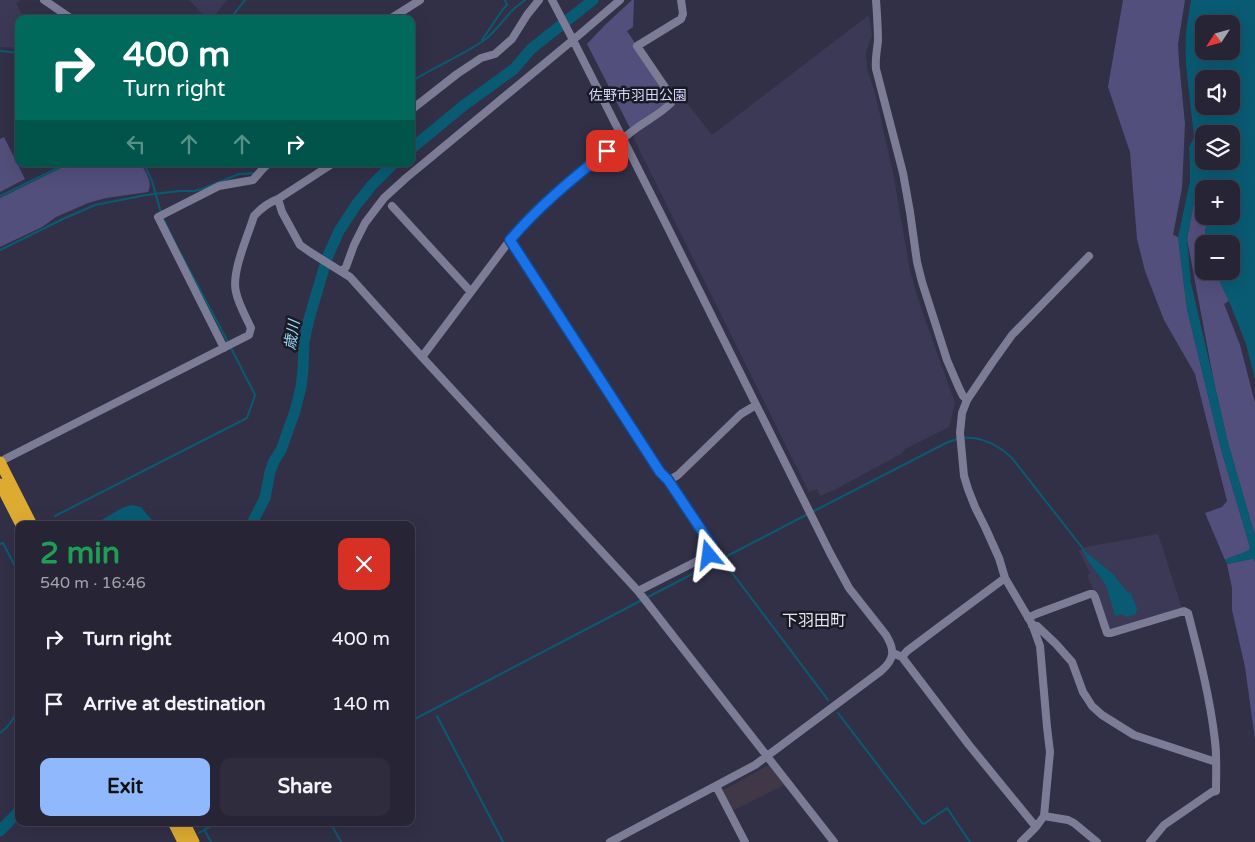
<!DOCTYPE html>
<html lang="en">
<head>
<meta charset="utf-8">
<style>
	:root { --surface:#262435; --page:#2e2c3d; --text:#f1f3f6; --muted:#a4a4ad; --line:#424150; --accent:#8fb8fd }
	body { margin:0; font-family:"Varela Round","Noto Sans JP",sans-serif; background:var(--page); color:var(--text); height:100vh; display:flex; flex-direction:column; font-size:19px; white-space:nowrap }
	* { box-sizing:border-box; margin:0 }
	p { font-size:16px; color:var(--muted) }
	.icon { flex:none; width:28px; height:28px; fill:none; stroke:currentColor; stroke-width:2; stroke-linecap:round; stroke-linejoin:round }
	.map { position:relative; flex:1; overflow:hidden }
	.drawer { position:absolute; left:15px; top:521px; width:400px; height:305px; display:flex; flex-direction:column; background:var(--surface); border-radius:10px; box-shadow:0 5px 20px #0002,0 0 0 1px var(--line) }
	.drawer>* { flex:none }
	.guide { position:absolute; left:15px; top:15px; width:400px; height:152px; border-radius:10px; box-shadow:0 5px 20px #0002,0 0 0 1px var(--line); background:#00695c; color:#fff; overflow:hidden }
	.needle { width:32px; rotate:234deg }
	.fabs { position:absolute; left:1195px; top:15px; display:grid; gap:10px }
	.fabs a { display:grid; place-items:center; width:45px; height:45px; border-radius:10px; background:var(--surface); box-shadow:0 5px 20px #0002,0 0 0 1px var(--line); font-size:25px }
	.pin { position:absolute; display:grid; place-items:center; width:42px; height:42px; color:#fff; margin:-21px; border-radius:10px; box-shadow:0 2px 8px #0006 }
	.me { position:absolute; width:55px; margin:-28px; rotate:344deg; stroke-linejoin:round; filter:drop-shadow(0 0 4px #0008) }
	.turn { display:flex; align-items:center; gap:18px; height:105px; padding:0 25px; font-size:22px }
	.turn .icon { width:65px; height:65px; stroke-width:2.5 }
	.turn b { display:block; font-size:35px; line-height:42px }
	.lanes { display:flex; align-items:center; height:48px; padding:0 25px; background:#0003; justify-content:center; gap:25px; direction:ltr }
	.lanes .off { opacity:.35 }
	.round { display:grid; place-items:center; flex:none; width:52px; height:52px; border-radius:10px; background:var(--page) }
	.overview { display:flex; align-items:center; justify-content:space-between; height:85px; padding:0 25px }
	h1 { font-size:30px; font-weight:700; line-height:38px; color:#1e9e55 }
	.primary-button { display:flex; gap:10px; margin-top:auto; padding:10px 25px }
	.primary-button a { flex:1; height:58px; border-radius:10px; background:var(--accent); color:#111; font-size:20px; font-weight:700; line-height:58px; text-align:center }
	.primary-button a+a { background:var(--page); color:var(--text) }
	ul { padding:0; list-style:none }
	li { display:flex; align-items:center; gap:15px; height:65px; padding:0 25px }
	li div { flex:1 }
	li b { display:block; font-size:19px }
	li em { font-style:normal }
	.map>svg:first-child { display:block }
	.commercial { fill:#403747 }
	.built { fill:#3b3956 }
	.green { fill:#524f7c }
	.water { fill:#095b73; fill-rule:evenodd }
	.pier { fill:#323047 }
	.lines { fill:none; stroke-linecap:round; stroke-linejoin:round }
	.stream { stroke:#095b73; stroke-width:2 }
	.river { stroke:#095b73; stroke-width:11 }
	.minor { stroke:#7d7c97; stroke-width:8 }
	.highway { stroke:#ddab31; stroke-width:11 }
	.route-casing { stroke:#114b97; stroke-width:12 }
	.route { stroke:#1a73e8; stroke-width:9 }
	.labels { text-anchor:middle; stroke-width:5; stroke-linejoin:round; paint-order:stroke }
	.park-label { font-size:14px; fill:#d8d7fd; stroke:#1a1a24 }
	.water-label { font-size:15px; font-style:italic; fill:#98ddf7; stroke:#1a1a24 }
	.quarter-label { font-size:16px; fill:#e4e4f3; stroke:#1a1a24 }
</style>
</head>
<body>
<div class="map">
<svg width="1255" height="842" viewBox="0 0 1255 842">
	<rect width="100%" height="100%" fill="#323047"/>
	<path class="commercial" d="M769,765L784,785L732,811L722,791Z"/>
	<path class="built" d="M0,0H21L16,3L24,19H19V48L0,47Z
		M189,0H227L212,19H207Z
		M869,15L872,35L866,52L867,69L875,93L893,172L910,271L922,311L955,403L949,427L905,449L901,454L836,489L820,496L817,489L809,492L634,139V135L683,98L712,135Z
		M1158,534L1182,608L1112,631L1109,629L1096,590L1093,589L1087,576L1090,573L1079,551L1086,547Z"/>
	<path class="green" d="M632,0H634L633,27L627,31L635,43L633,46L668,98L667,102L630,128L587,44L605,25Z
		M1123,0H1185L1178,44L1179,62L1185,124L1182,188L1173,235L1178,237L1187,309L1221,449L1250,547L1249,550C1242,554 1233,556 1225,560L1205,513L1222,507L1227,501L1195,374L1164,320L1145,271L1137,239L1130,152L1108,87Z
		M4,137L25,179L0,192V139Z
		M69,164H141C146,173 153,182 148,192L106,198L88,203L56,217L42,227L0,247V198Z
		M1194,202H1198L1203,207L1204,216H1205L1207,221L1205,234L1209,244H1204V271H1215L1229,301L1224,304L1240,345L1255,403V536L1228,443L1214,382L1187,239Z
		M1251,559H1254L1255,562V739L1245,667L1232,610V588L1227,564Z"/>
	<path class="water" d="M1191,0H1255V379L1246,344L1231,306L1215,271H1231V244H1209L1205,234L1207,221L1205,216H1231V189H1204V210C1202,205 1198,203 1194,202L1187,239L1191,283L1228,443L1255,536V562L1254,559H1251L1227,564L1225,560C1233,556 1242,554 1249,550L1250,547L1221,449L1187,309L1178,237L1190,180L1189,147L1194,137C1188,91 1180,46 1191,0ZM1204,24H1231V51H1204ZM1204,79H1231V106H1204ZM1204,134H1231V161H1204Z
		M131,505L141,507L156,525H76L84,521L92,523L100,521L122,508Z
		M1082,549L1113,574L1128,593L1130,592L1138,610L1136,611V614L1126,617L1123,614L1115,616L1106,585L1088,561Z"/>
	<path class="pier" d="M1188,0H1191L1185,36V56L1194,137L1189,147L1190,180L1178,237L1176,236L1187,179V147L1191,137L1182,56L1183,36Z"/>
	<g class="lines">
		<path class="stream" d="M230,19L245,0
			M482,40L503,9L507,5L505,0
			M0,51L19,53
			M411,82C435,66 462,56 486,39C495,31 502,22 510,13C514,8 520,4 525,0
			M144,164L152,181L161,213
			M267,170L273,164
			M0,196L66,164
			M163,218L177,247L228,342
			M0,250L63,219L95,205L146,195L179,191H194L202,189L239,174L256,173
			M962,438C982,436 998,445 1012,458L1084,550
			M812,512L948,442L958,439
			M55,516L247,418L255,395L230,346
			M0,544L3,543L19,574
			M723,558L727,566L828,700
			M646,598L808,514
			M838,713L922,823L924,824L947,808L970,842
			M437,716L503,842
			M411,721L642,600
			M0,733C10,726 14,718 19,707
			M330,822L341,842
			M205,831L211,842
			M199,833L218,822"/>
		<path class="river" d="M411,149L463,106L514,69L531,49L593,0
			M251,525L265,498L270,472L274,461L281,450L295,411L301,387L303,370L304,341L309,319L327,258L339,231L356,205L372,185L393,164
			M0,831L19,811"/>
		<path class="minor" d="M44,0L72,19
			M552,0L573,40L667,226L830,553L849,588L886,635C895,650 895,659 881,671L755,765L610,842
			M681,0L683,14L681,19L637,46L671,96L672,101L671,103C659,115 643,122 630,133C588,167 545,199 510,240L422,357L638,591L834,842
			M876,0C877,14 878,27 878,41C877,50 875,59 876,69L903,173L910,212L917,262L922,282L947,360L959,388L963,396L967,400
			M390,19L420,0
			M411,110L457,74L481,58L495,54L512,39L527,15L539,0
			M332,164L278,199L282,212L300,245L310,252L350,277L422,357
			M392,206L471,292
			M510,240L664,477L668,479L673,478L678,475L741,414L756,405
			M342,271L346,267L354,245L365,223L384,198L406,178L579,35L620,0
			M224,348L158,217L219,186L253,180L267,164
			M5,459L249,335L251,328C246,317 238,303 236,292C231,272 248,236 254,216C261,208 268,203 278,199
			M638,591L709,555L712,546L668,479
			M1028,618L1036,614L1090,594H1093L1095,597L1107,633H1111L1184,611L1188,613C1199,655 1210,697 1215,741C1217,757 1216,774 1216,791L1212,792L1164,825L1150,842
			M1032,625L1037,626L1056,644L1072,662L1083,692L1087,698L1092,706L1102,715L1134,735L1216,762
			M893,653L902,657L969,745L1036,827
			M902,657L907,651L939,627L1005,578
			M716,786L745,842
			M1044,816L1068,820L1074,823L1097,842
			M1021,842L1036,827L1044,816L1050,752L1047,727L1040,646L1032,624L1005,578L999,558L985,527L975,507L968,489L964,476L960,433L962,413L967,400L992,363L1012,335L1089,256"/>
		<path class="highway" d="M0,462L32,525
			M0,484L21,525
			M173,822L183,842
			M184,822L194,842"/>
	</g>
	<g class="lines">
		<g class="route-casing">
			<path id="route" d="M607,151C572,179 539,206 510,240L660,472L668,480L712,546L709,555"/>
		</g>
		<use href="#route" class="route"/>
	</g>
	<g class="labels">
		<g class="park-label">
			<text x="638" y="100">佐野市羽田公園</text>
		</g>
		<g class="water-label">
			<text transform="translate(292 335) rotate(-81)" y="5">歳川</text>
		</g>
		<g class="quarter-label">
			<text x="814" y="626">下羽田町</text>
		</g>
	</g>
</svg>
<div class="fabs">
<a><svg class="needle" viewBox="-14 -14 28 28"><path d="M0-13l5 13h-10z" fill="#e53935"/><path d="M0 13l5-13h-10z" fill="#a4a4ad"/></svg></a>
<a><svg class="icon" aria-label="sound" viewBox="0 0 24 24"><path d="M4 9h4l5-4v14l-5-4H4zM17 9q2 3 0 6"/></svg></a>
<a><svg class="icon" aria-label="layers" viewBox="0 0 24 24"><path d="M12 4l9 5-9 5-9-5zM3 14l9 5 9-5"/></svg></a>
<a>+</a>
<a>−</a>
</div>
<div class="pin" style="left:607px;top:151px;background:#d93025"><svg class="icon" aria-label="arrive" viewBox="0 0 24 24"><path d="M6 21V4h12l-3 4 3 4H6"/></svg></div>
<svg class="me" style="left:709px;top:555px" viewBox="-20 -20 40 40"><path d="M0-17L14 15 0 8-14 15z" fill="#1a73e8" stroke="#fff" stroke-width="4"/></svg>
<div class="guide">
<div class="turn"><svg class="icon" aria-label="right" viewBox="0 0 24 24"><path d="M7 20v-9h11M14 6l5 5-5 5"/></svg><div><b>400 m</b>Turn right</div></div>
<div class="lanes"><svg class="icon off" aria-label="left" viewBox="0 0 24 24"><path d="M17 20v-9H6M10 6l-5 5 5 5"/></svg><svg class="icon off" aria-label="ahead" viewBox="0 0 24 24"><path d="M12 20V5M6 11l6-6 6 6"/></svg><svg class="icon off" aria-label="ahead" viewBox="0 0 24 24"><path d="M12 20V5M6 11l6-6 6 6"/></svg><svg class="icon" aria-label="right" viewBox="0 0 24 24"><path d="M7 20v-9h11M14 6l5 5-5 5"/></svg></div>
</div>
<section class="drawer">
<div class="overview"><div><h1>2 min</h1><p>540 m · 16:46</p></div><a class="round" style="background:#d93025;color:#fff"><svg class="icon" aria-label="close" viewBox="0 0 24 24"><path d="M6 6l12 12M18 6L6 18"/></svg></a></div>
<ul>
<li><svg class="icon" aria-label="right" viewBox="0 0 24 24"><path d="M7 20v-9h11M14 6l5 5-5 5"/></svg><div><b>Turn right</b></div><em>400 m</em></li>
<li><svg class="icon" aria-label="arrive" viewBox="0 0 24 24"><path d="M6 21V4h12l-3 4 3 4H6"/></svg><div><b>Arrive at destination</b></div><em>140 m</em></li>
</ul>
<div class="primary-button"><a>Exit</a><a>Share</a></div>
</section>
</div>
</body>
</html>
